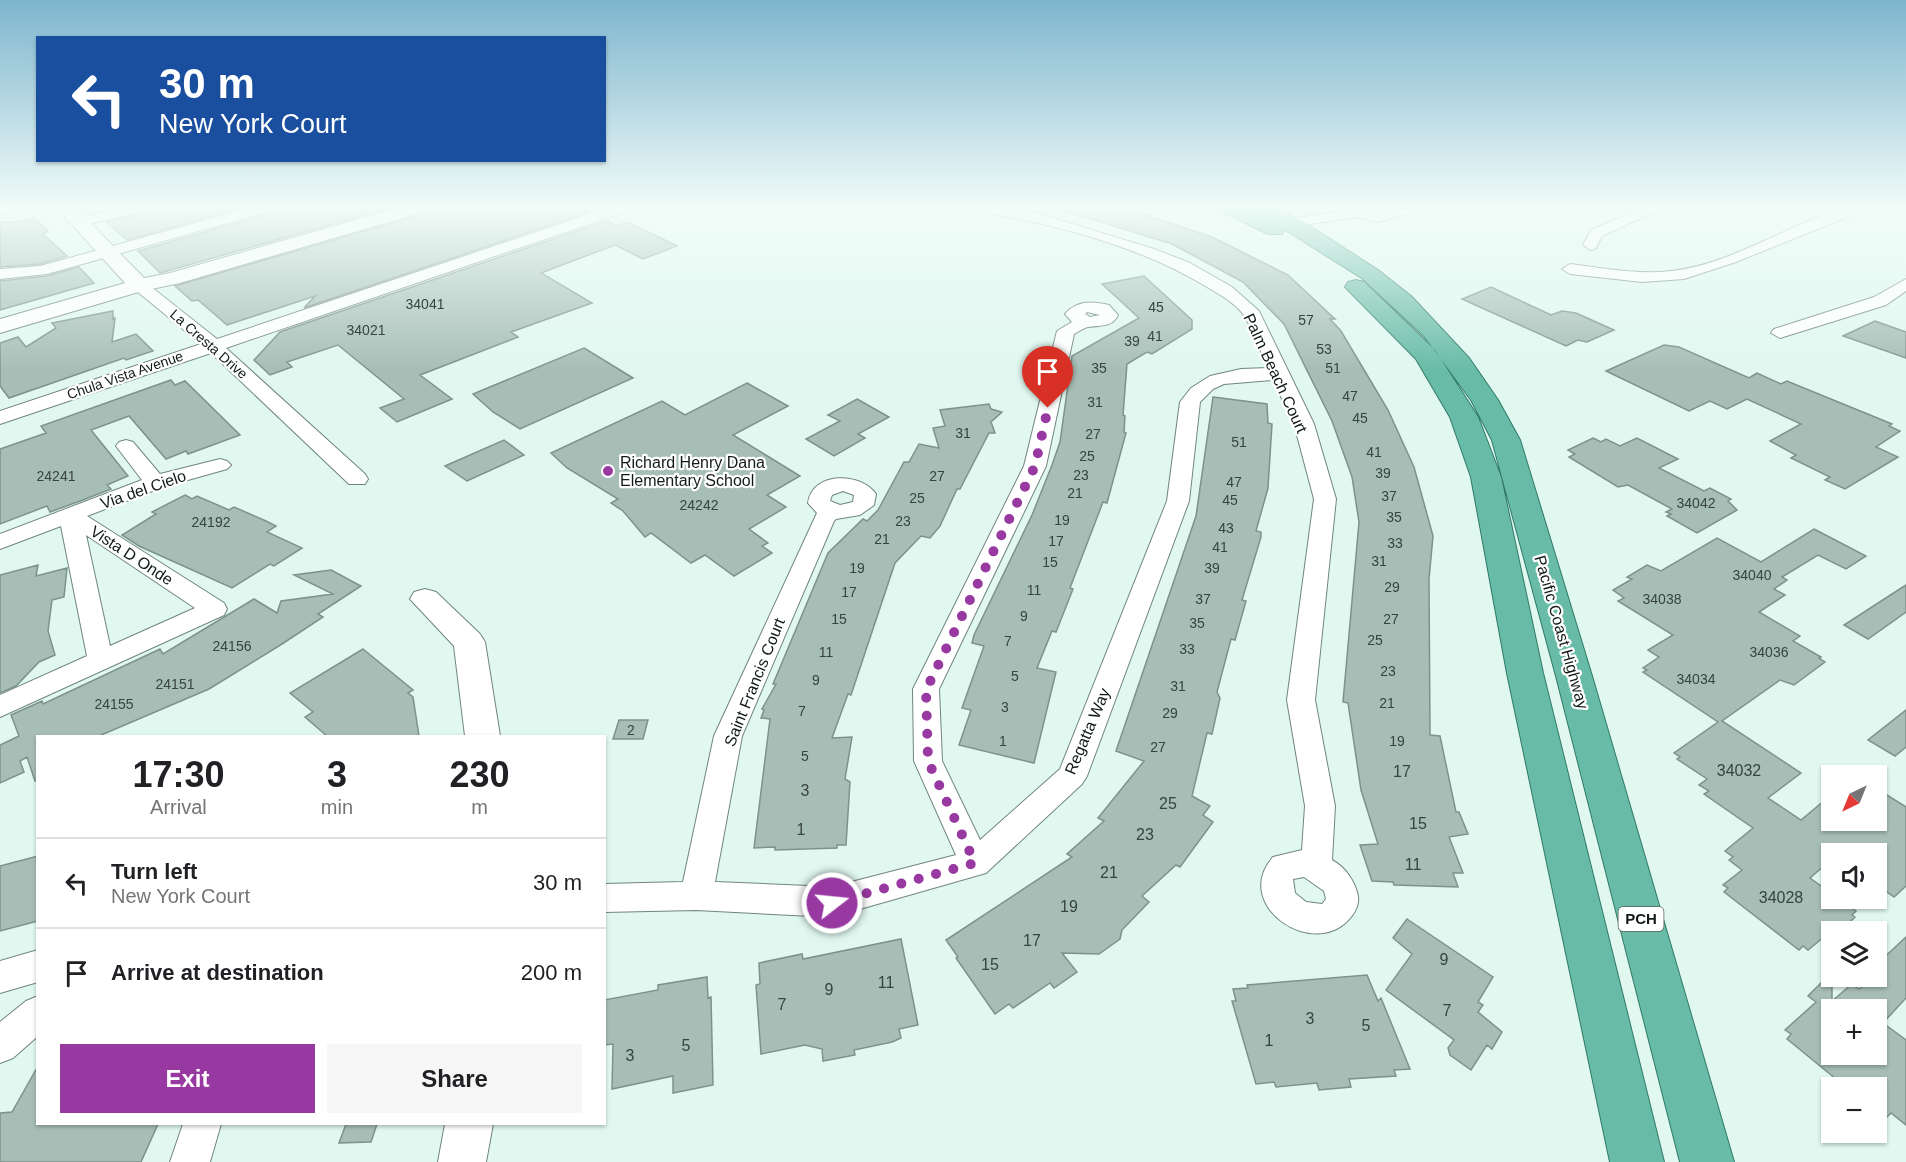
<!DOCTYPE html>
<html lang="en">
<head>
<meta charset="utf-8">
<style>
	:root { --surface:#fff; --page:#f6f6f6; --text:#202124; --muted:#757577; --line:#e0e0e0; --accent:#9838a1 }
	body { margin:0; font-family:Arial,sans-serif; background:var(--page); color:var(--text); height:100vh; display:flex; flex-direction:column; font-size:22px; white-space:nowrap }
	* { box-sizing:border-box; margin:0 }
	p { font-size:20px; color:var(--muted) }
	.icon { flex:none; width:33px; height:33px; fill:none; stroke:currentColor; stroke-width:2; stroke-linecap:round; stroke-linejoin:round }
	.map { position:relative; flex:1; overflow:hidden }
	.sheet { position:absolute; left:36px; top:735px; width:570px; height:390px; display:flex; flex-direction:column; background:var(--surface); border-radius:0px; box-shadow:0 2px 4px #0004 }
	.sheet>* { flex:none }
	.guide { position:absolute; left:36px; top:36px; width:570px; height:126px; border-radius:0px; box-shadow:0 2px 4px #0004; background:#1a4fa0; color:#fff; overflow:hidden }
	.needle { width:39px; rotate:223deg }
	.tools { position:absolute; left:1821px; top:765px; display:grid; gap:12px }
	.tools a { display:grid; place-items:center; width:66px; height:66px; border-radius:0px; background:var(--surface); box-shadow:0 2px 4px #0004; font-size:30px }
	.pin { position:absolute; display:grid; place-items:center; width:51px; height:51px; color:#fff; margin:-62px -26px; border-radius:50% 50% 50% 0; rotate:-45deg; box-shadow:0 0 6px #0007 }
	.pin .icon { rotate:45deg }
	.me { position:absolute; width:66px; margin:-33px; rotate:74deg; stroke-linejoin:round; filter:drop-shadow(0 0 4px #0008) }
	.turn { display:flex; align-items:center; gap:21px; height:126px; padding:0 24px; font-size:27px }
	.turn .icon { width:78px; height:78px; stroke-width:2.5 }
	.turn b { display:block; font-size:42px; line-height:51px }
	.eta { display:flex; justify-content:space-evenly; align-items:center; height:102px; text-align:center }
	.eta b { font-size:36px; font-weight:600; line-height:42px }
	.action { display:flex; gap:12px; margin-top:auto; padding:12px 24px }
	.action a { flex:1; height:69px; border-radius:0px; background:var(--accent); color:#fff; font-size:24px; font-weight:600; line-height:69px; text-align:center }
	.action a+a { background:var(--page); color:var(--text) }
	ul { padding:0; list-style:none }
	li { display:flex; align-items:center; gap:18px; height:90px; padding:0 24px; border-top:2px solid var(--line) }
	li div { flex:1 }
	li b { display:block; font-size:22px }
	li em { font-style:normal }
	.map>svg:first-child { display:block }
	.building { fill:#a7beb7; stroke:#7d928b; stroke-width:1.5; fill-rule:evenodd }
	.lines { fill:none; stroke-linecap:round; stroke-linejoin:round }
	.minor-casing { stroke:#70857e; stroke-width:2 }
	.tertiary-casing { stroke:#70857e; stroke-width:2 }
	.trunk-casing { stroke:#317967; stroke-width:2 }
	.minor { fill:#fff; fill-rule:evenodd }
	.tertiary { fill:#fff; fill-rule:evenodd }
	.trunk { fill:#68bca7; fill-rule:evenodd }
	.route { stroke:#9838a1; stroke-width:10; stroke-dasharray:0 18 }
	.poi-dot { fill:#9838a1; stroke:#fff; stroke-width:2 }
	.labels { text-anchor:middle; stroke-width:4.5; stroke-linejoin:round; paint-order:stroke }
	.number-label { font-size:14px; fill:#374440 }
	.far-street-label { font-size:14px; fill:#121b18; stroke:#fff }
	.shield { fill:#fff; stroke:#595f5d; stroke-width:1.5 }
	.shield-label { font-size:15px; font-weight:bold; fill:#121b18 }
	.street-label { font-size:16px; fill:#121b18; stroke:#fff }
	.poi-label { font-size:16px; fill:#121b18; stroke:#fff; text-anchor:start }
	.near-number-label { font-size:16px; fill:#374440 }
</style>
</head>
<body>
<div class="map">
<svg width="1906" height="1162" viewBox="0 0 1906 1162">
	<rect width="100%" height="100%" fill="#e0f8f0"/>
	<path class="building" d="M150,207H246L127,240L106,222L147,212Z
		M278,207H393L160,273L138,251L275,212Z
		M431,207H515L521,214L549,207H578L589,212L304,308L315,296L227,325L198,300L192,301L175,286L427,213Z
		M1063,207H1123L1212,237L1288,275L1335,319H1330L1341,331L1388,410L1414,467L1433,536L1429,579L1430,735L1440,736L1456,812H1459L1468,834L1449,837L1463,873H1453L1458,887L1394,885L1393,882L1372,881L1360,845L1378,844L1361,790L1348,703L1343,702L1359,522L1352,477L1332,421L1284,324L1243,282L1172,244L1062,210Z
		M35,218L48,231L43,234L67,256L40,264L0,267V222H17Z
		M606,221L617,226L628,222L677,246L643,259L615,245L541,273L592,303L511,332L518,337L420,375L452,399L397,422L380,408L404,399L338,345L287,362L292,367L270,375L254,360L280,332Z
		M79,267L94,283L0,310V281L47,276Z
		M1144,276L1192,320V329L1152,354L1147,352L1127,364L1123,415L1125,416L1124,432L1126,433L1107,503L1103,502L1070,588L1073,589L1056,632L1052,631L1037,668L1056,672L1034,763L959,745L971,710L962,708L984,646L972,643L974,635L1032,515L1052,465L1060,442L1072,356L1139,318L1102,284Z
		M1491,287L1551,315L1562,311L1576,313L1614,330L1587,342L1578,340L1566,346L1462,299Z
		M113,311V319L115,318L112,342L136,334L153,351L126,360L124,358L9,398L0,386V343L18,337L26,347L56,328L52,323Z
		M1875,321L1906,332V358L1843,336Z
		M1664,345L1679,347L1749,378L1757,373L1781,384L1787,381L1892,424L1889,426L1900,431L1876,447L1898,457L1845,489L1825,480L1830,477L1791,458L1796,455L1770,441L1801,424L1747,399L1727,409L1710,401L1689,411L1606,371Z
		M584,348L633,378L520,429L493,412L473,394Z
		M171,380L175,385L185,381L240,435L188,454L186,451L166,459L129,416L91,430L128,476L107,485L111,489L83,500L50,512L47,506L0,524V449L46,433L41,426Z
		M747,383L788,406L733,435L800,476L767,495L786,507L749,529L768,543L762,546L772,553L734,576L705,555L691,563L651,533L645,537L623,511L611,503L618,499L567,468L551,453L662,401L685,415Z
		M1213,397L1267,404L1268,423L1272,424L1268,488L1256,531L1261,532V537L1242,600L1246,601L1235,640L1231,639L1217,692L1220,698L1212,734L1207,733L1192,796L1210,806L1203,815L1213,822L1180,867L1176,865L1142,896L1149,902L1122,930L1120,939L1099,954L1062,953L1077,972L1054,988L1050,983L1013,1008L1009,1004L995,1014L956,958L958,957L946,940L1072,857L1067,854L1104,821L1098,818L1144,761L1116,751L1196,516Z
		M857,399L889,417L858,434L865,438L834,456L806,439L840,421L828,415Z
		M989,404L991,409L1002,412L991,422L995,433H989L960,489H957L940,526L930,538L921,536L895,563L851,695L848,694L832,738L852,737L845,779L850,782L846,845H837V848L775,850V847L754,848L770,719L761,718L764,710L762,709L776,684H773L828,553L863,519L867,521L878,510L904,462H909L919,444L939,448L933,428L945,426L940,410Z
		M1593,438L1601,442L1606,439L1620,446L1637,438L1678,459L1659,468L1704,491L1710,488L1731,499L1728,501L1737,510L1697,533L1667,516L1671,514L1666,512L1672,509L1628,485L1618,487L1569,457L1575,454L1568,450Z
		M504,440L524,455L467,481L445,466Z
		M185,495L192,499L197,496L229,510L234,507L266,521L276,526L267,532L302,548L274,566L270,564L232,588L139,546L122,535L156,514L152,512Z
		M1814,529L1866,556L1846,569L1818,555L1782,577L1787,580L1774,589L1785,595L1759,612L1800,636L1793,641L1821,657L1819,658L1825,662L1794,685L1780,680L1722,721L1801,773L1768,798L1801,820L1832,794V820H1876V788L1906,807V886L1894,897L1876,884V854H1832V859L1810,878L1832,894V898H1838L1856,911L1852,915L1855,917L1850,922L1864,932H1830L1808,950L1803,946L1799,950L1724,892L1728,888L1723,885L1742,870L1729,860L1733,857L1725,851L1753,828L1704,794L1709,791L1699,785L1707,779L1677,759L1680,757L1674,753L1718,722L1643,672L1647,670L1643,668L1659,657L1648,650L1673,635L1618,601L1624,598L1613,590L1632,579L1627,577L1647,565L1661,571L1717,538L1761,562Z
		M38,565L36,576L67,568L64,597L52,600L48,631L55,655L39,662L16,686L0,693V575Z
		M331,570L361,586L318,614L323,617L282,644L209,689L99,736H38V781H35L27,757L20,761L24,772L0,783V745L19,736L11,715L42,701L43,704L160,649L163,654L254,599L277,613L281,601L333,594L294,575Z
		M1906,585V612L1868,639L1844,625Z
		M363,649L413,690L408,693L413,697L419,736H327L305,717L313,712L290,693Z
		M1906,710V747L1895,756L1868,740Z
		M619,720H648L643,739H613Z
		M38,856V921L0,931V866Z
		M1407,919L1493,977L1478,1002L1483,1005L1478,1012L1502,1032L1492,1049L1487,1045L1471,1070L1450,1055L1448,1048L1454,1040L1386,990L1412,954L1393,938Z
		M1906,937V998L1883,1023L1906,1040V1125L1891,1113L1876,1128V1088H1847L1787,1039L1791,1034L1785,1030L1816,1002L1808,996L1832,972V1001L1852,984L1859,989L1876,977V965ZM1832,1010H1876V1054H1832Z
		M901,939L918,1025L899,1029L901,1038L892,1042L854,1050L855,1055L823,1061L822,1049L805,1045L761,1054L756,985L760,984L759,963L802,954L803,959Z
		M1367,975L1378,1001L1381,998L1410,1069L1394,1070L1396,1076L1349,1079L1351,1087L1319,1090L1317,1083L1276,1087L1274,1082L1256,1084L1232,1001H1236L1233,989L1248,988L1247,985Z
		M707,977L708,998L711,997L713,1085L673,1093V1076L612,1089L613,1044L604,1045V1000L658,990V985Z
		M38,1066V1124H158L141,1162H0V1113L12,1112Z
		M346,1124H377L371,1142L339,1143Z"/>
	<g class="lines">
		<g class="minor-casing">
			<path id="minor" d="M0,207H21L19,210L0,214Z
				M125,207H148L146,210L82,226L75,222L77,219Z
				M254,207H276L274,210L47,274L0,279V269L40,266Z
				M611,207H632L630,210L226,348L365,474L368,479L365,484H349L211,353L0,424V411L201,344L133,288L131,285L133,282H145L217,339Z
				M893,207H915L908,211L895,210Z
				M971,207H1001L1040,214L1154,249L1190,263L1232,287L1259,311L1314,424L1336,499L1315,700L1335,806L1332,860C1345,867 1355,881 1358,896C1359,904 1356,911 1351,917C1316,962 1230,906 1273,857L1302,850L1305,806L1287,700L1314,499L1294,424L1273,380L1224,384L1213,389L1200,402L1189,501L1087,776L1082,784L986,873L832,917L696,910L604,912V884L683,882L714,736L817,513L808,503C812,471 861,472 876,494L874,505L860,515L836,519L834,521L742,736L715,882L832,887L956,855L914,761L913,689L1024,466L1057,331L1072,322L1065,314C1077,300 1093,301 1109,305L1118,315C1112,328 1099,325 1088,327C1083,328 1078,332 1074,334L1046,466L939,689L942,761L980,840L1060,769L1167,501L1180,402L1191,388L1210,376L1241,369L1268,368C1260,351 1254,330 1243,314C1235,303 1219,294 1207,287C1138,245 1056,225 978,211ZM1087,312L1100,315L1090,317L1085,314ZM843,491L854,495L853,502L840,505L830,501L832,495ZM1304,877L1324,891L1326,899L1322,904L1306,902L1295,893L1293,879Z
				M1348,207H1362L1363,210L1383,212L1379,207H1393L1395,209L1425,207L1423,210L1377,222L1357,217L1290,227L1283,223L1290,219L1349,210Z
				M1646,207H1665L1602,236L1596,248L1591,250L1583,245L1591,230Z
				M1849,207H1872L1736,262L1684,279L1642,282L1570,274L1562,269L1570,264C1603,268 1638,275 1671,271C1734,264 1789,223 1849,207Z
				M1906,279V291L1886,305L1780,338L1771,333L1774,329L1874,297Z
				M126,440L133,442L160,474L220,459L227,461L231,465L227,469L163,487L87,516L224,603L227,609L224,615L0,717V695L87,656L61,526L0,549V534L142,480L116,446L119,442ZM86,535L195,608L110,646Z
				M38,950V982L0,993V961Z
				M38,996V1036L13,1058L0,1063V1022L26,1001Z
				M183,1124H221L210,1162H170Z"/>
		</g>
		<g class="tertiary-casing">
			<path id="tertiary" d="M56,207H75L144,278L170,273L401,207H429L426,211L180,283L142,291L0,333V319L125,283Z
				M425,589L436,592L480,634L485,642L500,736H465L454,646L410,599L414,592Z
				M445,1124H493L486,1162H438Z"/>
		</g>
		<g class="trunk-casing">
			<path id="trunk" d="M1218,207H1243L1250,210L1248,207H1273L1305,223L1378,270L1411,296L1469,358L1498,400L1520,440L1592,676L1734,1162H1680L1556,676L1492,440L1471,400L1424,336L1363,279L1284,229L1282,234H1268L1221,211Z
				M1356,280L1364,282L1435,350L1478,417L1501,477L1543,673L1664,1162H1610L1507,673L1471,477L1450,417L1416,359L1345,287L1348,282Z"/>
		</g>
		<use href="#minor" class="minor"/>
		<use href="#tertiary" class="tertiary"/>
		<use href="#trunk" class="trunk"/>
	</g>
	<linearGradient id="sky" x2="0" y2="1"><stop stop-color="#7db5ce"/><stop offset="0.56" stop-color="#f1fcf8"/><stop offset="1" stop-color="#f1fcf8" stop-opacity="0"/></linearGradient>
	<rect width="1906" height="370" fill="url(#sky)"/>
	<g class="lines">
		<path class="route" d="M832,903L975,863L928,761L926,690L1035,466L1048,408"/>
	</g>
	<circle class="poi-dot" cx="608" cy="471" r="6"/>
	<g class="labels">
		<g class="number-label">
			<text x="425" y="309">34041</text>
			<text x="1156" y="312">45</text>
			<text x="1306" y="325">57</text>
			<text x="366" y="335">34021</text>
			<text x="1155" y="341">41</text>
			<text x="1132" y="346">39</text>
			<text x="1324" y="354">53</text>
			<text x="1099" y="373">35</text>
			<text x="1333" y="373">51</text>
			<text x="1350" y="401">47</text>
			<text x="1095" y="407">31</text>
			<text x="1360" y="423">45</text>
			<text x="963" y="438">31</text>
			<text x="1093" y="439">27</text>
			<text x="1239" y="447">51</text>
			<text x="1374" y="457">41</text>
			<text x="1087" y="461">25</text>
			<text x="1383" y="478">39</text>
			<text x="1081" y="480">23</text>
			<text x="56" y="481">24241</text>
			<text x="937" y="481">27</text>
			<text x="1234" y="487">47</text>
			<text x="1075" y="498">21</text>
			<text x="1389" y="501">37</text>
			<text x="917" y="503">25</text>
			<text x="1230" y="505">45</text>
			<text x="1696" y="508">34042</text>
			<text x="699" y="510">24242</text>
			<text x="1394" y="522">35</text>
			<text x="1062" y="525">19</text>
			<text x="903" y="526">23</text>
			<text x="211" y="527">24192</text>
			<text x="1226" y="533">43</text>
			<text x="882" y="544">21</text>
			<text x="1056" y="546">17</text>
			<text x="1395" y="548">33</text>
			<text x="1220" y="552">41</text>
			<text x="1379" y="566">31</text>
			<text x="1050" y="567">15</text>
			<text x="857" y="573">19</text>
			<text x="1212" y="573">39</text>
			<text x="1752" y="580">34040</text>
			<text x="1392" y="592">29</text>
			<text x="1034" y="595">11</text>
			<text x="849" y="597">17</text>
			<text x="1203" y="604">37</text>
			<text x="1662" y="604">34038</text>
			<text x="1024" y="621">9</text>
			<text x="839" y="624">15</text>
			<text x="1391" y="624">27</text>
			<text x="1197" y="628">35</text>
			<text x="1375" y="645">25</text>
			<text x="1008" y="646">7</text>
			<text x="232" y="651">24156</text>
			<text x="1187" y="654">33</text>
			<text x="826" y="657">11</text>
			<text x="1769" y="657">34036</text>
			<text x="1388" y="676">23</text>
			<text x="1015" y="681">5</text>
			<text x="1696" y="684">34034</text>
			<text x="816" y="685">9</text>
			<text x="175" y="689">24151</text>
			<text x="1178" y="691">31</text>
			<text x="1387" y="708">21</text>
			<text x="114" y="709">24155</text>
			<text x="1005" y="712">3</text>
			<text x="802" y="716">7</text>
			<text x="1170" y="718">29</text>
			<text x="631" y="735">2</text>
			<text x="1003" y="746">1</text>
			<text x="1397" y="746">19</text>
			<text x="1158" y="752">27</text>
			<text x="805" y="761">5</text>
		</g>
		<g class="far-street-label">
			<text transform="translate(209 344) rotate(41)" y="5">La Cresta Drive</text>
			<text transform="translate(125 375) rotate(-19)" y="5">Chula Vista Avenue</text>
		</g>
		<rect class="shield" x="1618.5" y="907" width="45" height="24" rx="4.5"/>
		<g class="shield-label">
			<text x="1641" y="924">PCH</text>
		</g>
		<g class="street-label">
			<text transform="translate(1276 373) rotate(65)" y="6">Palm Beach Court</text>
			<text transform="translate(143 489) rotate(-19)" y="6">Via del Cielo</text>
			<text transform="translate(132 555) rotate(33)" y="6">Vista D Onde</text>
			<text transform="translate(1562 632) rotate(74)" y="6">Pacific Coast Highway</text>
			<text transform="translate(754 682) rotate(-68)" y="6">Saint Francis Court</text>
			<text transform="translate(1087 731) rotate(-67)" y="6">Regatta Way</text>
		</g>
		<g class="poi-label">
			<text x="620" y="468">Richard Henry Dana<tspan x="620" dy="18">Elementary School</tspan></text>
		</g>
		<g class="near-number-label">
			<text x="1739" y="776">34032</text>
			<text x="1402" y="777">17</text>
			<text x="805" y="796">3</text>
			<text x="1168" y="809">25</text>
			<text x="1418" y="829">15</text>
			<text x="801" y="835">1</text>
			<text x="1145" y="840">23</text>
			<text x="1413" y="870">11</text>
			<text x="1109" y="878">21</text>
			<text x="1781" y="903">34028</text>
			<text x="1069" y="912">19</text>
			<text x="1032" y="946">17</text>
			<text x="1444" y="965">9</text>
			<text x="990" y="970">15</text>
			<text x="886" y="988">11</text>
			<text x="829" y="995">9</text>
			<text x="782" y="1010">7</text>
			<text x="1447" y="1016">7</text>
			<text x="1310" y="1024">3</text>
			<text x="1366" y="1031">5</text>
			<text x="1269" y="1046">1</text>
			<text x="686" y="1051">5</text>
			<text x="630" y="1061">3</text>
		</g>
	</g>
</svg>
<div class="tools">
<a><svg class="needle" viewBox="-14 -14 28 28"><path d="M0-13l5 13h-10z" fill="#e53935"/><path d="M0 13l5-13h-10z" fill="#757577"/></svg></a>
<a><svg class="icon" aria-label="sound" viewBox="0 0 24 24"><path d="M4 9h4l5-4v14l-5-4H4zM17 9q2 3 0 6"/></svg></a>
<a><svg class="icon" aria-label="layers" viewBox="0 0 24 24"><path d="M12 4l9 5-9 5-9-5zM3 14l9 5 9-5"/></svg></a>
<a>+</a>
<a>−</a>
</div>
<div class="pin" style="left:1048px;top:408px;background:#d93025"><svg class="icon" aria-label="arrive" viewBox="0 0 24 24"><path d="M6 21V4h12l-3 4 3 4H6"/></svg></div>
<svg class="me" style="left:832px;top:903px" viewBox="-20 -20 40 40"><circle r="17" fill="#9838a1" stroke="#fff" stroke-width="3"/><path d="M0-11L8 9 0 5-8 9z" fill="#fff"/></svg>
<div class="guide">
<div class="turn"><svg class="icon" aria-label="left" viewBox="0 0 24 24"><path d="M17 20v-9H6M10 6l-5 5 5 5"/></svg><div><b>30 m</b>New York Court</div></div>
</div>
<section class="sheet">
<div class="eta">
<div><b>17:30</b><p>Arrival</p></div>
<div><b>3</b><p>min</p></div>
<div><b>230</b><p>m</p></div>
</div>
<ul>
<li><svg class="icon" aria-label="left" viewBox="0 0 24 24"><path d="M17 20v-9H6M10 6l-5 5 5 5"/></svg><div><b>Turn left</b><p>New York Court</p></div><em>30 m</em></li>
<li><svg class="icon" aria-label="arrive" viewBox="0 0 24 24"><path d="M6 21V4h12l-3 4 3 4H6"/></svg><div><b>Arrive at destination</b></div><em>200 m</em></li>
</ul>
<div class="action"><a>Exit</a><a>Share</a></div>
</section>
</div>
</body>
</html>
